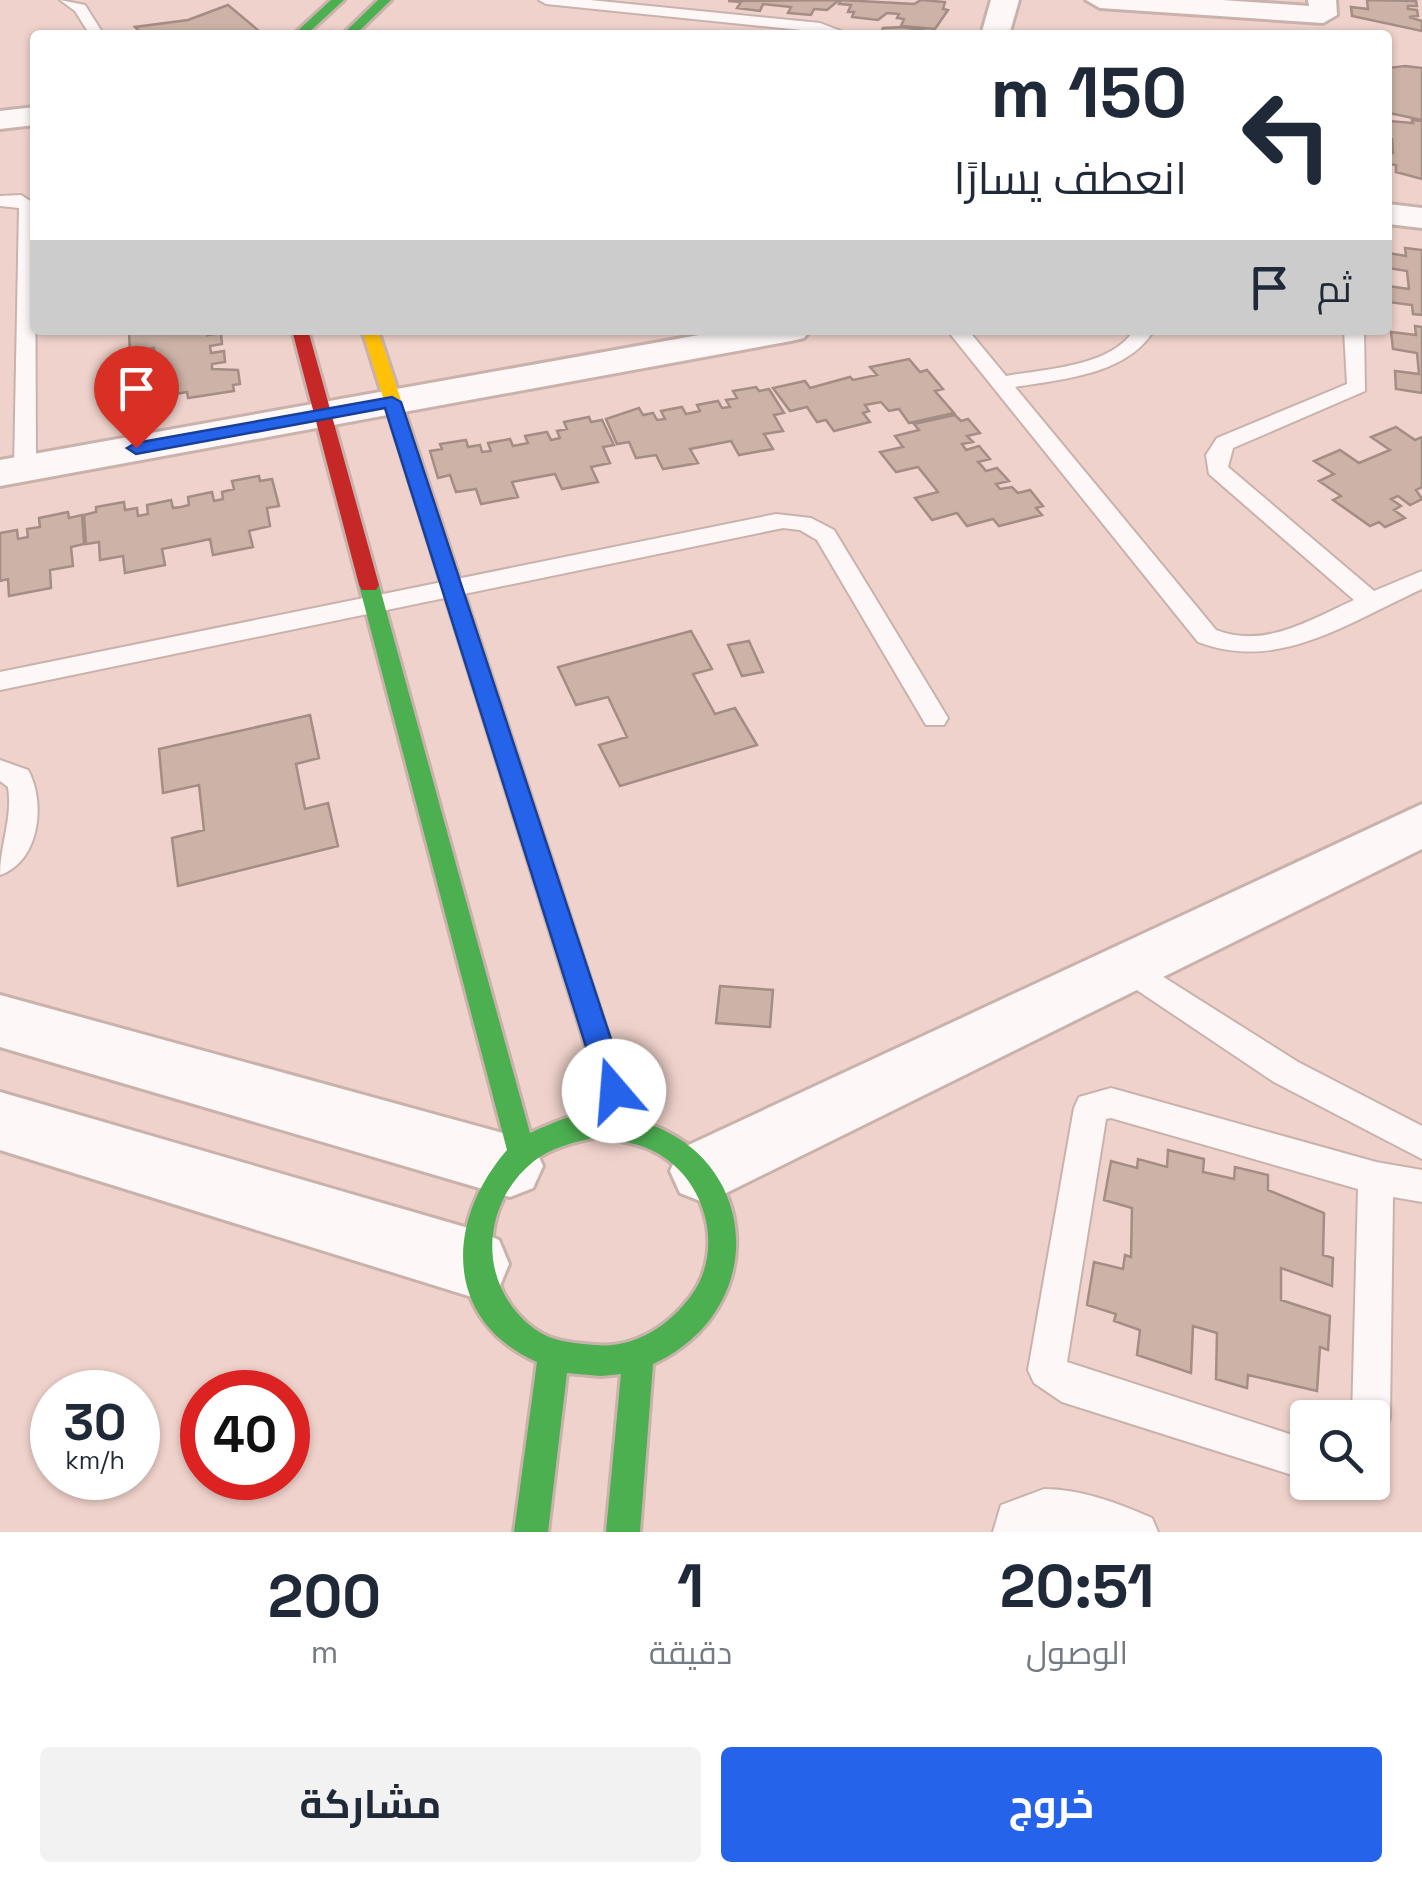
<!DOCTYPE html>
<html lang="ar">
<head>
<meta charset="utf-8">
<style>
	:root { --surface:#fff; --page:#f2f2f3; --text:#1f2937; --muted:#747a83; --accent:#2563eb }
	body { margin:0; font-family:"Space Grotesk",Cairo,sans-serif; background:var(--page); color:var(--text); direction:rtl; height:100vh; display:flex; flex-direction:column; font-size:38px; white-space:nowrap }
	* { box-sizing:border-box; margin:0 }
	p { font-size:32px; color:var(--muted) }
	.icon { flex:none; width:55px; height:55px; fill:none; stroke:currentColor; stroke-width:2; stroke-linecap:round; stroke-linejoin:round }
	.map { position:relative; height:1532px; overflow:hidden; direction:ltr }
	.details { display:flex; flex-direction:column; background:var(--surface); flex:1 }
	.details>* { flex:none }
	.top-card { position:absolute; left:30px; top:30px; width:1362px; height:305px; border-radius:10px; box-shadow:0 2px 8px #0004; direction:rtl; background:#fff; color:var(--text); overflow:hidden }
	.fabs { position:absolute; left:1290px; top:1400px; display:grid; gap:20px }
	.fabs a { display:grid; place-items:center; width:100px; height:100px; border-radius:10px; background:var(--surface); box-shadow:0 2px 8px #0004; font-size:50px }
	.speed { position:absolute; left:30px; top:1370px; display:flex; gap:20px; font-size:50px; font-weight:700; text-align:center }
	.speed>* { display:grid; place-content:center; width:130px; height:130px; border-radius:50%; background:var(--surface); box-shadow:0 2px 8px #0004; line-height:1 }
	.speed small { font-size:25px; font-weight:400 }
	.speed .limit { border:15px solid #d22; background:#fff; color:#111 }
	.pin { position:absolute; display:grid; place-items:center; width:85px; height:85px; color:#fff; margin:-102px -42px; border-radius:50% 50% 50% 0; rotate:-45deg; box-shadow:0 0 10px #0007 }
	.pin .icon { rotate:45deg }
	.me { position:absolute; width:110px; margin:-55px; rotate:342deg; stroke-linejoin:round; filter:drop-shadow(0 0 8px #0008) }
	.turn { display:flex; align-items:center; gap:35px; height:210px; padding:0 40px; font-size:45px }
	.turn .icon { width:130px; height:130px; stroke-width:2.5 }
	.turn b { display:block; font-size:70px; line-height:85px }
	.then { display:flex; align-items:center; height:95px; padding:0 40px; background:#0003; gap:20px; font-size:38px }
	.eta { display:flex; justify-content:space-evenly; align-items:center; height:170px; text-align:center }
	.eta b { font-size:60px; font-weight:700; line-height:70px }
	.action { display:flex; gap:20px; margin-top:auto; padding:20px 40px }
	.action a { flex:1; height:115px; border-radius:10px; background:var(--accent); color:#fff; font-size:40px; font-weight:700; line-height:115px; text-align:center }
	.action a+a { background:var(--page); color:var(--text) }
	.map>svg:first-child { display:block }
	.building { fill:#cdb3a7; stroke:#a48d84; stroke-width:2.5 }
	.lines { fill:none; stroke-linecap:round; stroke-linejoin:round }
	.lane-casing { stroke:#cab2ac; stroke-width:4 }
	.street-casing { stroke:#cab2ac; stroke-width:6 }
	.fast-casing { stroke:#cab2ac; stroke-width:6 }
	.slow-casing { stroke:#cab2ac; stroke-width:6 }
	.jam-casing { stroke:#cab2ac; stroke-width:6 }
	.lane { fill:#fdf8f7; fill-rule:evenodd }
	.street { fill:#fdf8f7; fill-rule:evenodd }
	.fast { fill:#4caf50; fill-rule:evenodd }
	.slow { fill:#ffc107; fill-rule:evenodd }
	.jam { fill:#c62828; fill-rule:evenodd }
	.route { fill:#2563eb; stroke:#184099; stroke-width:2.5 }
</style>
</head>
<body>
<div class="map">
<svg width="1422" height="1532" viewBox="0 0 1422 1532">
	<rect width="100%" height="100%" fill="#efd2cb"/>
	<path class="building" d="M839,0L827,10L814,9L811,15L788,13L791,7L763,4L760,11L737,8L741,2L728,1Z
		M841,0L914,4L921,0L945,2L943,9L948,10L935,29L901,26L904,19L897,18L899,14L887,13L878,20L852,17L854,12H848L851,5L839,4Z
		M1367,0L1416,1L1417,6H1408V9L1417,10L1418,16L1409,17L1422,21V31L1352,16L1351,7L1368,9Z
		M228,5L259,31L240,35H143L135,27L188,20Z
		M903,27L938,33L863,35L864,31L881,33L883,28Z
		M1405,66L1422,68V120L1389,113L1388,68Z
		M1412,120L1422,121V179L1396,172V165L1388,164V152L1393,153L1392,139L1388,138L1390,121L1413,123Z
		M1405,248L1422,250V315L1413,314L1412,305L1388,302V286L1409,289L1407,271L1388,268V253L1406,256Z
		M1415,326L1422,327V393L1396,389L1395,371L1419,374L1417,353L1393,349L1391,332L1416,335Z
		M211,330L208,335L221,333L222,344L210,346L211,353L224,351L225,362L212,364V369L238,370L240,384L233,385L234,391L188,398L187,392L159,397V387L133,391L132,373L156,369L154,348L130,351L129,334Z
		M909,359L920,372L927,370L943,389L935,391L954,413L909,423L899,409L889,411L881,402L865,405L869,411L863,413L870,422L834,431L826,420L817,422L807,407L790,411L773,388L805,381L810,388L850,377L853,380L877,375L870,367Z
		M756,387L759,391L769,389L784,413L774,415L783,431L764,434L773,449L739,455L731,441L690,449L698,463L663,469L656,455L636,458L629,442L617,444L606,419L639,408L643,415L653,413L657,420L665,419L661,411L682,407L686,414L700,411L697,405L718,401L722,408L730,407L726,400L737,398L733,391Z
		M955,415L961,421L968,419L980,433L967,436L973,442L962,444L966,450L979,446L990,459L978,462L982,466L986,471L997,468L1009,481L996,484L1000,489L1012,487L1018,493L1030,490L1043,506L1036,508L1042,515L999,526L993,519L967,526L957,513L932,520L915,498L938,492L918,467L896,472L880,452L903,447L895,436L919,430L914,424Z
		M589,417L591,422L602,420L614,445L603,447L610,463L591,467L598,482L562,489L555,474L512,482L518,497L481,504L476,489L456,492L450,475L438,478L430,451L442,449L440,444L466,440L468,447L480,445L482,452L491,451L488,443L510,439L513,446L528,443L525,436L547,432L551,440L560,438L557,431L567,429L564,422Z
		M1396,427L1415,440L1422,437V487L1416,490L1422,499L1410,505L1398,496L1391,499L1401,506L1394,510L1405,518L1385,527L1379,522L1370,526L1333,500L1341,496L1319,481L1334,474L1314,461L1340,450L1359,463L1390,450L1371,437Z
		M259,476L260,481L272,479L279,506L267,508L270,526L249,531L253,547L213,555L210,539L187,544L162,549L165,565L125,573L123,556L100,560L99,542L86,544L84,515L96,512V507L124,502L125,510L137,508L138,516L148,514L147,505L171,500L173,508L181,507L189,505L188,497L212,492L214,501L223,499L222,492L234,489L232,481Z
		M68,512L69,518L82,515L84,544L71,547L73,566L50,570L51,588L9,596L8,579L0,581V533L17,530L18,539L28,537L27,529L40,527L39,518Z
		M691,631L712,669L693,674L715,714L735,708L757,745L620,786L599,745L627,737L608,697L576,705L558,667Z
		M749,641L763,672L742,676L728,645Z
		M310,715L319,758L296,764L305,809L328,803L338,846L178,886L172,838L204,830L199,785L163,793L159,749Z
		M720,986L773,990L770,1027L716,1023Z
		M1168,1150L1204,1159L1203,1172L1234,1179L1235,1167L1268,1175V1190L1324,1213L1323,1255L1333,1258L1332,1286L1281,1268V1300L1330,1316L1328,1350L1320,1347L1317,1391L1248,1375L1247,1388L1216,1379L1217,1333L1193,1326L1191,1373L1137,1355L1140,1330L1114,1321L1116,1314L1087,1305L1094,1262L1123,1269L1125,1255L1131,1257L1132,1208L1104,1200L1111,1161L1137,1168L1138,1159L1167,1167Z"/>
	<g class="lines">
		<g class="lane-casing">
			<path id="lane" d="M60,0L85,5L104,35H90L75,11Z
				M539,0H590L820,23L851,35L546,4Z
				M21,195L35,204L36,468L25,475L14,468L19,208L0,206V196Z
				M947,330H968L1006,376C1044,369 1111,367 1134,330H1154C1127,375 1062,379 1015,387L1216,630C1265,649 1310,620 1354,600L1209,474L1206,455L1217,438L1347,384L1344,330H1364L1365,391L1233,448L1228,467L1374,591L1422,571V589C1349,622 1278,673 1198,642Z
				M776,514L811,518L834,530L948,718L944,725H926L817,540L800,530L783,528L0,690V672Z
				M0,760L28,770C46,802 40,861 0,875C0,844 13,818 8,787L0,781Z
				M1127,954L1298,1062L1422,1126V1159L1274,1082L1116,976L1112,967L1116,958Z
				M1111,1088L1376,1162L1422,1170V1202L1393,1197L1390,1418L1385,1432L1372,1437V1418H1352L1358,1189L1111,1118L1106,1119L1067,1362L1308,1440V1480L1062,1402L1034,1383L1028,1370L1074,1108L1079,1097Z
				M1044,1489C1081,1489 1118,1503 1152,1518L1158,1532H993L1001,1505Z"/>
		</g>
		<g class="street-casing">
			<path id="street" d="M991,0H1019L1009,35H981Z
				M1086,0H1222L1309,6L1308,0H1336L1337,15L1323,23L1100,8Z
				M35,107V125L0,129V111Z
				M1388,204L1422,208V228L1388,224Z
				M727,330H810L804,338L791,341L0,486V460Z
				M1422,804V849L726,1193L703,1202L680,1193L670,1171L680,1149Z
				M0,995L510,1135L533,1144L543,1166L533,1188L510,1197L0,1047Z
				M0,1092L475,1230L499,1240L509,1264L499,1288L475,1298L0,1150Z"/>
		</g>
		<g class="fast-casing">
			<path id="fast" d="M331,0H344L306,35H293Z
				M378,0H391L355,35H342Z
				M369,578L379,585L530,1133C552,1123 583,1108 607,1114L536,886L539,879L548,876L557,879L560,886L636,1120C763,1154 770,1311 653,1364L640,1532H606L621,1374L601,1376L567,1373L548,1532H514L537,1362C442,1320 446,1220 507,1150L359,585ZM597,1137C614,1140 633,1142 649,1149C704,1173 727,1247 691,1296C668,1327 633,1349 594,1345C574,1343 553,1342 536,1330C477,1288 479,1205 534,1161C552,1147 575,1142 597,1137Z"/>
		</g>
		<g class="slow-casing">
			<path id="slow" d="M362,330H378L560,886L557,893L548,896L539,893L536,886Z"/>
		</g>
		<g class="jam-casing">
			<path id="jam" d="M292,330H308L379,585L376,590H362L359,585Z"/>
		</g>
		<use href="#lane" class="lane"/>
		<use href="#street" class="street"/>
		<use href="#fast" class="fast"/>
		<use href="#slow" class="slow"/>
		<use href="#jam" class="jam"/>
	</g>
	<path class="route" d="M392,397L401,402L628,1091L624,1100L614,1103L604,1100L600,1091L385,408L136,454L127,448L136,443Z"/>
</svg>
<div class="fabs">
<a><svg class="icon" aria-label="search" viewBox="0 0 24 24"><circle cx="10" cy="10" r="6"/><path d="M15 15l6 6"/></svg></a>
</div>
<div class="speed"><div>30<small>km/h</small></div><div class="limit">40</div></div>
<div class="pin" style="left:136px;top:448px;background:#d93025"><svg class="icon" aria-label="arrive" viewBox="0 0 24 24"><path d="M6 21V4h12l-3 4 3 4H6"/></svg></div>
<svg class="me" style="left:614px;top:1091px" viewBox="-20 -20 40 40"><circle r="19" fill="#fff"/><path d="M0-13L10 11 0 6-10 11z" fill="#2563eb"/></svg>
<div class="top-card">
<div class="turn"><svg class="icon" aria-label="left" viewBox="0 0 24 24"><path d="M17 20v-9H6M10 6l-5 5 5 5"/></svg><div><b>150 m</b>انعطف يسارًا</div></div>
<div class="then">ثم<svg class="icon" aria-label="arrive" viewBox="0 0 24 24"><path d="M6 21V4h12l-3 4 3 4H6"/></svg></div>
</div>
</div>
<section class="details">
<div class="eta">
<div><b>20:51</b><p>الوصول</p></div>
<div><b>1</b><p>دقيقة</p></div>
<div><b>200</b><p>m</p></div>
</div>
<div class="action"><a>خروج</a><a>مشاركة</a></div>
</section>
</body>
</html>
